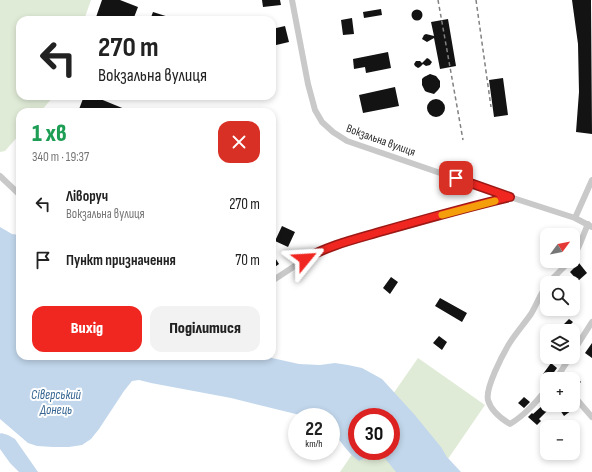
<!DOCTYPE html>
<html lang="uk">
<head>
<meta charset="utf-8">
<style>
	:root { --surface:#fff; --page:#f2f2f2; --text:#222; --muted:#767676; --accent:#f02620 }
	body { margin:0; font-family:"Sofia Sans Condensed",sans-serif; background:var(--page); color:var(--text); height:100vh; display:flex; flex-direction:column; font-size:15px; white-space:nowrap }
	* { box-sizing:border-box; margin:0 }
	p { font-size:13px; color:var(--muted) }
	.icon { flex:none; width:22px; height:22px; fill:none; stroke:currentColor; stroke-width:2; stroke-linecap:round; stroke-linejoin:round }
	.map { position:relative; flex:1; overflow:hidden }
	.drawer { position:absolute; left:16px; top:108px; width:260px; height:252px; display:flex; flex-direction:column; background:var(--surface); border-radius:12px; box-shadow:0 2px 6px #0003 }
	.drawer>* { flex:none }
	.guide { position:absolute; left:16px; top:16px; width:260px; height:84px; border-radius:12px; box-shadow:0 2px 6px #0003; background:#fff; color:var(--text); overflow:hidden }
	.needle { width:26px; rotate:58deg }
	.buttons { position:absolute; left:540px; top:228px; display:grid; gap:8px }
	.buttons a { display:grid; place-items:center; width:40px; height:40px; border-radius:8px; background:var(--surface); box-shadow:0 2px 6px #0003; font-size:20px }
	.speed { position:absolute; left:288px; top:408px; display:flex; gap:8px; font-size:20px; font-weight:700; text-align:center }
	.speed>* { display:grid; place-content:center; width:52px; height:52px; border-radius:50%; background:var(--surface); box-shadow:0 2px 6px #0003; line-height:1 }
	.speed small { font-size:10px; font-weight:400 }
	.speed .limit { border:6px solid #d22; background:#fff; color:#111 }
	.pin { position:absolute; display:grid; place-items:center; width:34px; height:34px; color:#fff; margin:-17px; border-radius:8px; box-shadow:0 2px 6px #0006 }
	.me { position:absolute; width:44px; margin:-22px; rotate:63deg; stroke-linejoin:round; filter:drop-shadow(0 0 3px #0008) }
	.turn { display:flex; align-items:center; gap:14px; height:84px; padding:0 16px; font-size:18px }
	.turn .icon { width:52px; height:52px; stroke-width:2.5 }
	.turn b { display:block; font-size:28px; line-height:34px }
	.round { display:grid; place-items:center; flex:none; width:42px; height:42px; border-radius:12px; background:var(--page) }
	.summary { display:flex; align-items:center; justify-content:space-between; height:68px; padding:0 16px }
	h1 { font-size:24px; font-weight:800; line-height:30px; color:#1e9e55 }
	.button { display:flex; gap:8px; margin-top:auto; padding:8px 16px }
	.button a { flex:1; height:46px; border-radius:12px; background:var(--accent); color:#fff; font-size:16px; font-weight:800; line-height:46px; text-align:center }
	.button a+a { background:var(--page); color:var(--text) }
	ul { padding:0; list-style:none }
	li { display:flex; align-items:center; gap:12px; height:56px; padding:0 16px }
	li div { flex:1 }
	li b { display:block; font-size:15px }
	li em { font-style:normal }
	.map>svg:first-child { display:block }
	.green { fill:#e0ebd7 }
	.water { fill:#c2d7ec }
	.building { fill:#131313 }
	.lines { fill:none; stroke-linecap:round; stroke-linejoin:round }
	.street { stroke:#c9c9c9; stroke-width:6 }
	.rail { stroke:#818181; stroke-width:1.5; stroke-dasharray:4 3; stroke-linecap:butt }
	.route-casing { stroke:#9c1915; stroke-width:10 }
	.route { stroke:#f02620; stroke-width:7 }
	.slow { stroke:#f59e0b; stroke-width:7 }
	.labels { text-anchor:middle; stroke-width:4; stroke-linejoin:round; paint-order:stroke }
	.street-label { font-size:12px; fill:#2c2c2c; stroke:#fff }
	.water-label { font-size:13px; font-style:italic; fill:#366591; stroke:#fff }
</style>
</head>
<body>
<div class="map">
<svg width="592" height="472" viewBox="0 0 592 472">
	<rect width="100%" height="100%" fill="#fff"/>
	<path class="green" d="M0,0H91L84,20H20V96H54L40,112H20V134L5,151L0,152Z
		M418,358L485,405L439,472H340L357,447V451H391V417H377Z"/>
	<path class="water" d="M0,227L12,234L20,235V356H263L299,364L320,365L335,363L348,365L362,368L382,379L414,414L441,447L447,457L461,472H396L383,456L375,451H391V417H357V451H363L365,454L363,459L359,461C347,453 341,440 331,431V417H308L231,398L151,383L139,380L132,381L124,391L99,429L91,439L82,445L69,447H53L37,446L28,443L0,419Z
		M1,433L8,435L15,439L38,472H19L10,463L0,449V434Z"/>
	<path class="building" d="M102,0H120L138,7L133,20H95Z
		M262,0H280L281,5L263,7Z
		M572,0H591V3L592,134L576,132L579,92L578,44Z
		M381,9L382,15L364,18L363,12Z
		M411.5 15a5.5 5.5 0 1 1 11 0a5.5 5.5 0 1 1-11 0Z
		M153,12L175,19V20H150Z
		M352,18L354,34L343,35L341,20Z
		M448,19L456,66L440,69L434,38L427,42L422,39L424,35L426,34L434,36L431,22Z
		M285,26L289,42L272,46V29Z
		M388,52L391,68L366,73L365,67L354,69L353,59Z
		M427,58L429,59L432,62L430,65L426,66L423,64L420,67L418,68L415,66L414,64L416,61H420L422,63Z
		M430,74L436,76L440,81V87L438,90L434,94L427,92L425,91L422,85V79L424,77Z
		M503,78L508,115L494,117L489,80Z
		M395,87L399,106L363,113L359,95Z
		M84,96H93L132,112H78Z
		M427 108a9 9 0 1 1 18 0a9 9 0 1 1-18 0Z
		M282,226L295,232L288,247L275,241Z
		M272,253L279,264L272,269Z
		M579,263L587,273L578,281L570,272Z
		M391,277L398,282L390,294L383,288Z
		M440,298L467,313L462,322L435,306Z
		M569,319L573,322L564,331H557Z
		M439,336L447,342L442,350L433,343Z
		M592,343V358L585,353Z
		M551,363L557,368L549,379L543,374Z
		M573,374L581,382L575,387L573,385Z
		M524,397L530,402L524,408L518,403Z
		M543,405L548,410L539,419L541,421L537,425L528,417L532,413L533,414Z
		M566,405H569L572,410L564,416L560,410Z"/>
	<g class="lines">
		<path class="street" d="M292,0L308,84L315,110L322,122L333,132L347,141L510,197L575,218L592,227
			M0,176L20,195
			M575,218L592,180
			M573,257C580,247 583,235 588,224
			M272,281L316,252L336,245L402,225L489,202L510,197
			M548,283L570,261
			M547,285C540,294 537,304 531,314C524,324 516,333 509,344C503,354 485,388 488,400C491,411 500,418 510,424C525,415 536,402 547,389
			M573,352L592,322
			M556,379L570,357
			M573,395L592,417"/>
		<path class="rail" d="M438,0L463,140
			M476,0L491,107"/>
	</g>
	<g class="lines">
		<g class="route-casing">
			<path id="route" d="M305,259C329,245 356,239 383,231C425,219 467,207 510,197L456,178"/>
		</g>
		<use href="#route" class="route"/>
		<path class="slow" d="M442,215L495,201"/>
	</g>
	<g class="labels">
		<g class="street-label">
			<text transform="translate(381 140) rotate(20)" y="4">Вокзальна вулиця</text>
		</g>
		<g class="water-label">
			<text x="56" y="399">Сіверський<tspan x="56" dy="15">Донець</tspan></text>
		</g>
	</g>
</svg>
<div class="buttons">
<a><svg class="needle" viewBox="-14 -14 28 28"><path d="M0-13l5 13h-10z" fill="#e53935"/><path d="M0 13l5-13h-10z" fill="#767676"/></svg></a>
<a><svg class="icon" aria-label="search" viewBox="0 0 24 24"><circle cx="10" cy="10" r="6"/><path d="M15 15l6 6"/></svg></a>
<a><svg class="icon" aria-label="layers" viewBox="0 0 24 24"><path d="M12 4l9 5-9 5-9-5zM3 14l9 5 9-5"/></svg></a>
<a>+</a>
<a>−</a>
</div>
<div class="speed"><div>22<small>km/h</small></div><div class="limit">30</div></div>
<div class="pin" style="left:456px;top:178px;background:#d93025"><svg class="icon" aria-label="arrive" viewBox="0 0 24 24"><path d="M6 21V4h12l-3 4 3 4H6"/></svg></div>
<svg class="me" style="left:305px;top:259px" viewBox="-20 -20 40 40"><path d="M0-17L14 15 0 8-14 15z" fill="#f02620" stroke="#fff" stroke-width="4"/></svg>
<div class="guide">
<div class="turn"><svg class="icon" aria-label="left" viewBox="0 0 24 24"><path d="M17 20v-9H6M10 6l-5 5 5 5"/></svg><div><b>270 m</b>Вокзальна вулиця</div></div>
</div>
<section class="drawer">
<div class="summary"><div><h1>1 хв</h1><p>340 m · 19:37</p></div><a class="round" style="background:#d93025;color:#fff"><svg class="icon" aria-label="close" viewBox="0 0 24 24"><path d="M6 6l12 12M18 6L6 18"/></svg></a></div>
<ul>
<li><svg class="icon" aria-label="left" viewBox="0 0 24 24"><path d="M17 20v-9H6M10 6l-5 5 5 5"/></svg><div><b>Ліворуч</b><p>Вокзальна вулиця</p></div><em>270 m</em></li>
<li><svg class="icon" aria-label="arrive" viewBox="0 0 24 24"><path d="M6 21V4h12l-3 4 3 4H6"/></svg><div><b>Пункт призначення</b></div><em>70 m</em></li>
</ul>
<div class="button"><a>Вихід</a><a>Поділитися</a></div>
</section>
</div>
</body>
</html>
